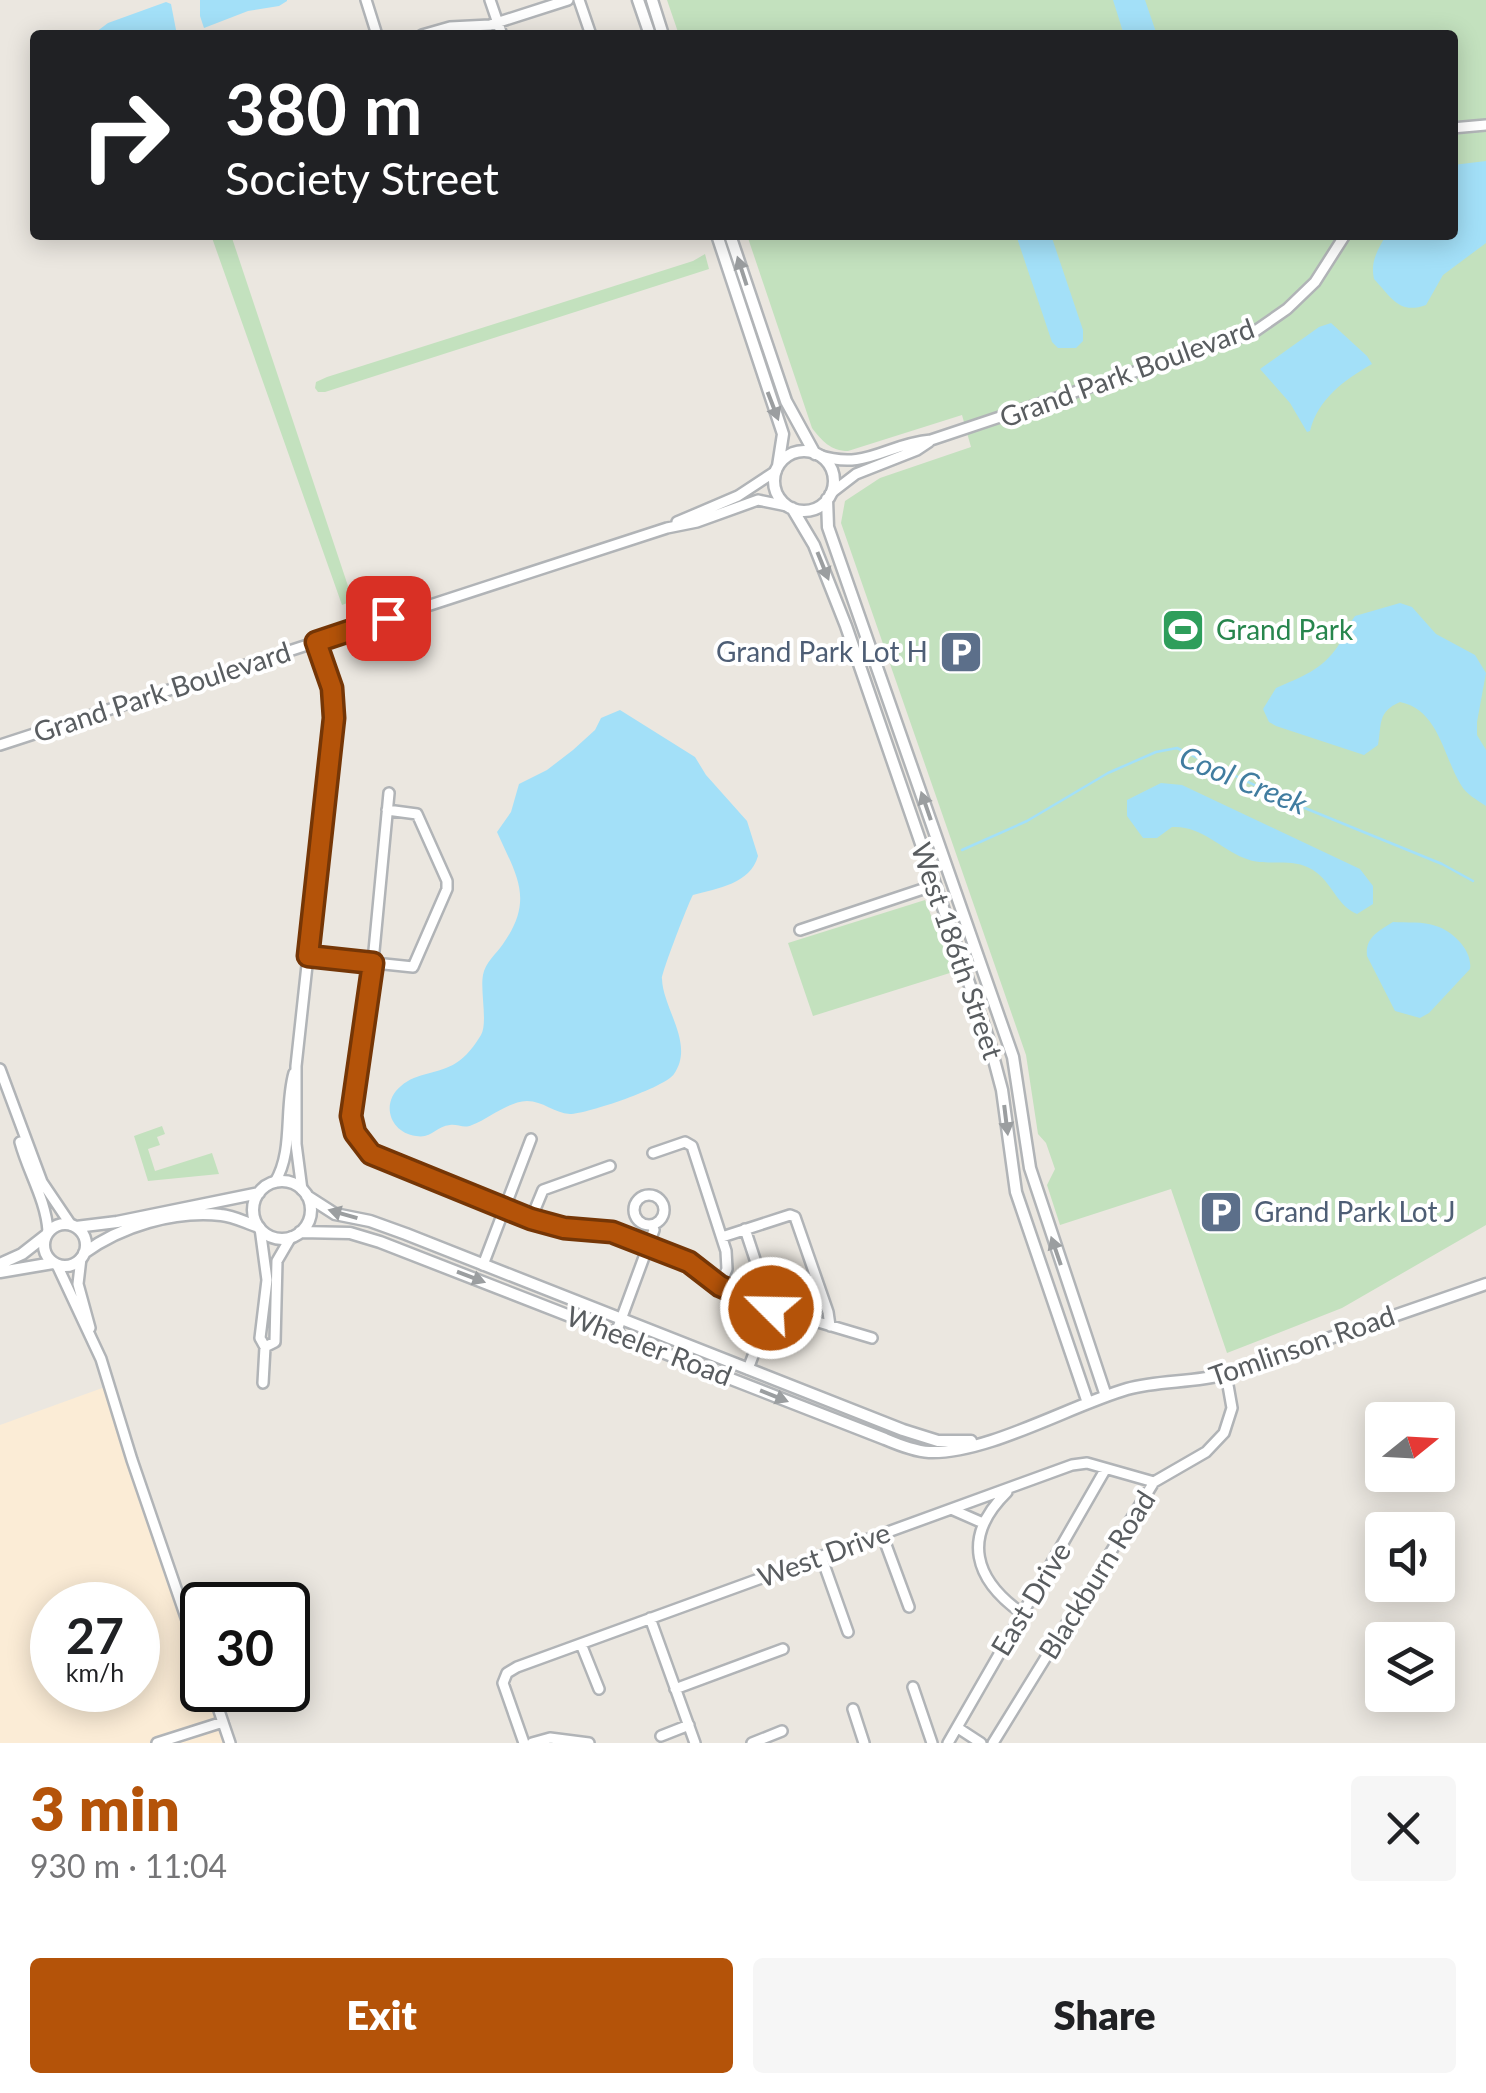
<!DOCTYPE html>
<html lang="en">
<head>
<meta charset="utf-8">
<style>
	:root { --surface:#fff; --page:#f6f6f6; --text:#202124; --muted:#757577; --accent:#b45309 }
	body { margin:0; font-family:Lato,sans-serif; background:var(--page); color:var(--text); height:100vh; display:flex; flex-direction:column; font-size:38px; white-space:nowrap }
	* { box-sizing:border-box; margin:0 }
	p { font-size:32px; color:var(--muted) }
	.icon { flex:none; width:55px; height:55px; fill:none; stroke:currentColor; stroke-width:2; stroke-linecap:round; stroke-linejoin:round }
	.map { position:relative; height:1743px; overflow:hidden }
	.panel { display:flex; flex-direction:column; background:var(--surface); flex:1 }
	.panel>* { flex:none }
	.top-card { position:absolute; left:30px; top:30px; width:1428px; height:210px; border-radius:10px; box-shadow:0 5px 25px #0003; background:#202124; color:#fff; overflow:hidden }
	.needle { width:65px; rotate:72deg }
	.fabs { position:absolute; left:1365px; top:1402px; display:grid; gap:20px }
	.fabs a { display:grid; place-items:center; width:90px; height:90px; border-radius:10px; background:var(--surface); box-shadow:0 5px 25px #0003; font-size:50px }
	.speed { position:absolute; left:30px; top:1582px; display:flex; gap:20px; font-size:50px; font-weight:700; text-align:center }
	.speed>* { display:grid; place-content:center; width:130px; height:130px; border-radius:50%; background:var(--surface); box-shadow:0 5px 25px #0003; line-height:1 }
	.speed small { font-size:25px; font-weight:400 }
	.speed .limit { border:5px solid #111; border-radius:15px; background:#fff; color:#111 }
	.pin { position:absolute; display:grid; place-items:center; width:85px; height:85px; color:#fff; margin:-42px; border-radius:20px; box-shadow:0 5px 15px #0006 }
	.me { position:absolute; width:110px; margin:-55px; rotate:293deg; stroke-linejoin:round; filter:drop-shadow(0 0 8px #0008) }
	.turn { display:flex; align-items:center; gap:35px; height:210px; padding:0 30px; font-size:45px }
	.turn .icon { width:130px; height:130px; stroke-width:2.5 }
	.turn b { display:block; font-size:70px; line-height:85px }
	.round { display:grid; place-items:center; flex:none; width:105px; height:105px; border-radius:10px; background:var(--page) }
	.head { display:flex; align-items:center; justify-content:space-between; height:170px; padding:0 30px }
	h1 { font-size:60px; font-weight:800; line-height:75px; color:var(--accent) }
	.primary-button { display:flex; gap:20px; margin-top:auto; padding:20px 30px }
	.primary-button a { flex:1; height:115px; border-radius:10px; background:var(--accent); color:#fff; font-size:40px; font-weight:800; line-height:115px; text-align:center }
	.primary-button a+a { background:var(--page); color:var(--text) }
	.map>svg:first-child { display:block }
	.commercial { fill:#fbecd6; fill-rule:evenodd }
	.green { fill:#c3e1be }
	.water { fill:#a3e0f8 }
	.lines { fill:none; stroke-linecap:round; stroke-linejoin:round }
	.stream { stroke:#a3e0f8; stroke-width:2.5 }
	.minor-casing { stroke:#b1b4b7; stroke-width:14 }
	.tertiary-casing { stroke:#b1b4b7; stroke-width:15 }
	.minor { stroke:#fff; stroke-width:9 }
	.tertiary { stroke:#fff; stroke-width:10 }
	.oneway { fill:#9b9ea0 }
	.route-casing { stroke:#753606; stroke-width:25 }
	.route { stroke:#b45309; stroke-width:18 }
	.labels { text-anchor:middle; stroke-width:8; stroke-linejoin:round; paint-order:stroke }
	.street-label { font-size:28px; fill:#595d60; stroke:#fff }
	.leisure-label { font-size:28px; fill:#27864d; stroke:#fff; text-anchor:start }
	.service-label { font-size:28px; fill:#4e5e75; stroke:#fff; text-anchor:end }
	.water-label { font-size:30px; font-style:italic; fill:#417da0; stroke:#fff }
</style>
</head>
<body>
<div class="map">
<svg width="1486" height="1743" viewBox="0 0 1486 1743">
	<rect width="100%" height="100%" fill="#ebe7e0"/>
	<path class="commercial" d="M105,1387L202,1680V1690H206L223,1743H0V1425ZM52,1605H138V1690H52Z"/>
	<path class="green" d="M667,0H1486V1225L1342,1308L1227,1353L1171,1189L1060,1225L1047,1185L1055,1169L1046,1143L1038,1134L1026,1055L841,523L845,501L880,478L971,447L962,415L848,451C831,451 822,441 812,428L747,235H1452V35H679Z
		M211,235H231L353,601L342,605Z
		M705,254L709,269L325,392H318L315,388L316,382L327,377L693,261Z
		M925,900L953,972L813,1016L788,943Z
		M162,1126L165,1134L157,1137L160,1145L148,1149L155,1171L212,1153L219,1174L148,1181L134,1136Z"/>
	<path class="water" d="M200,0H287V1L279,6L248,11L204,28L200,16Z
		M1113,0H1145L1157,35H1124Z
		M166,2L171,4L177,35H92L108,23Z
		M1486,161V243L1443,275L1426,305C1399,315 1391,297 1374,279C1370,261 1378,250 1386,235H1452L1453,165Z
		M1016,235H1051L1083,330V341L1076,348H1058L1052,342Z
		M1331,323L1367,356L1372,364C1344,380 1318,399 1310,431L1307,432L1290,403L1260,369L1319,327Z
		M1400,603L1412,607L1436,634L1475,655L1486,673L1477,722V735L1486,750V806C1477,800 1466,794 1461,785C1443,756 1439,710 1400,702C1377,712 1382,724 1378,745L1364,755L1276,726L1269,722L1263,709L1276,688C1301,677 1322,670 1338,646C1345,636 1348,625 1355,616Z
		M620,710L695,757L706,775L747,821L758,856C750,884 718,888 693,895C690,899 661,974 662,979C663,1009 695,1044 674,1074C666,1087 587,1114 570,1114C554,1113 543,1101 527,1101C507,1102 490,1118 472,1125C464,1129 458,1124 450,1125C436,1126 432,1139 416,1136C390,1133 380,1103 401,1086C417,1072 439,1074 456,1063C466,1057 475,1045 481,1035C488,1023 480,991 483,975C485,963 496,954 503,944C535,899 516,875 497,832L511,812L519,784L547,770L573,750L595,730L601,718Z
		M1161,783L1182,785L1360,869L1373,886V904L1357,914C1337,906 1332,882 1313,870C1291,856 1267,868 1244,858C1220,848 1200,825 1172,827L1157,838H1143L1127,816V800Z
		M1393,922C1406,923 1423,921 1436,926C1453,931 1473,951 1470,969L1429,1013L1420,1018L1395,1011L1367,956C1365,937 1379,931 1393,922Z"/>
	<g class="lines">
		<path class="stream" d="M962,850L1027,821L1108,773L1156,752L1177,748L1290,802L1442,864L1473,881"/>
		<g class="minor-casing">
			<path id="minor" d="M366,0L377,35
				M490,0L502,35
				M579,0L591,35
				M422,35L450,27L490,25L568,0
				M1452,128L1486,125
				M818,455C867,471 885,444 931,440L1254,332L1287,309L1315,282L1345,235
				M830,494L856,474L917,450L929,442
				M677,522L738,496L776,471
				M0,745L667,528L697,522L758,500L787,506
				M389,793L370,993L351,1117L361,1144L380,1158L433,1177L531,1219L564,1227L612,1233L689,1262L720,1286L771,1308L872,1338
				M800,930L935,885
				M308,956L413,967L447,889V881L417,814L387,810
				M0,1069L42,1182L71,1225
				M20,1142C28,1172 46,1200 48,1231
				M653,1153L685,1142L692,1146L726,1251L727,1269L720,1286
				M275,1182C294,1151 284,1108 294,1073
				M302,1190L296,1144V1066L334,718L332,688L316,642
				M634 1210a15 15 0 1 1 30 0a15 15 0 1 1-30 0Z
				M531,1219L543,1190L610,1166
				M260,1228L267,1280L260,1338L265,1347L263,1383
				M745,1229L771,1308L748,1369
				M722,1237L790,1215L795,1217L828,1312L830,1326
				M81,1258L78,1284L90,1328
				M57,1265L101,1359L132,1460L202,1664
				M483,1265L531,1139
				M616,1333L654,1230L652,1225
				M265,1347L275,1342L277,1261L291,1237
				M1007,1492C961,1537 974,1580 1023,1614
				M951,1509L983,1523
				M882,1534L909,1607
				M821,1556L848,1632
				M650,1618L695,1743
				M581,1644L599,1689
				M913,1687L932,1743
				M675,1689L783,1649
				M212,1690L230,1743
				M853,1709L864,1743
				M958,1728L981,1743
				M661,1736L689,1725
				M157,1743L223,1722
				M524,1743L503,1683L507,1673L517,1667L1072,1465L1087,1463L1154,1482
				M532,1743L550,1738L589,1743
				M752,1743L782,1731
				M948,1743L1105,1470
				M993,1743L1154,1482L1206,1452L1224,1433L1232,1408L1226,1374"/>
		</g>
		<g class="tertiary-casing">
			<path id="tertiary" d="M638,0L650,35
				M652,0L663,35
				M717,235L783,434L778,466
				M730,235L786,401L815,454
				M774 481a30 30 0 1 1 60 0a30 30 0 1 1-60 0Z
				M827,499L828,527L1013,1057L1030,1168L1106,1396
				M792,508L814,545L846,626L989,1041L1002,1090L1016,1192L1088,1403
				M253 1210a29 29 0 1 1 58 0a29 29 0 1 1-58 0Z
				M307,1196L335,1214L370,1221L406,1234L903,1430L938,1441H971
				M44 1245a21 21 0 1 1 42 0a21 21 0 1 1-42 0Z
				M76,1227L117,1222L259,1193
				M300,1232L350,1233L380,1242L885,1439C899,1445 914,1451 929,1452C987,1454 1069,1406 1127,1389C1159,1380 1193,1383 1226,1374L1486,1284
				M84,1253C121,1226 174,1210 221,1215C234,1216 246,1223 259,1227
				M0,1264L22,1254L45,1236
				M0,1272L53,1263"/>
		</g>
		<use href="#minor" class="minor"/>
		<use href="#tertiary" class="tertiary"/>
	</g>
	<defs><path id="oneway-solid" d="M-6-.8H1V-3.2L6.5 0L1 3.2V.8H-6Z" transform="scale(2.5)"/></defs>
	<g class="oneway">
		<use href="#oneway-solid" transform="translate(742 271) rotate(-108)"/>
		<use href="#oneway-solid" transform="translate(773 406) rotate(69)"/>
		<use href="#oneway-solid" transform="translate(823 566) rotate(68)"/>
		<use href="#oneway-solid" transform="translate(926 806) rotate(-109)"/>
		<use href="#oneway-solid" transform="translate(1006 1120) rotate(83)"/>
		<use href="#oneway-solid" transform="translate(343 1214) rotate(-164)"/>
		<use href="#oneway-solid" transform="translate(1056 1251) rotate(-109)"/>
		<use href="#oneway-solid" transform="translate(471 1277) rotate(21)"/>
		<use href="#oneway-solid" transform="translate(774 1396) rotate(22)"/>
	</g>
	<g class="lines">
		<g class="route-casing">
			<path id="route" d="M388,618L316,642L332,688L334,718L308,956L373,963L351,1116L355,1133L371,1154L531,1219L564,1228L612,1232L689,1262L720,1286L771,1308"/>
		</g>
		<use href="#route" class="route"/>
	</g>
	<defs>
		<g id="stadium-square" transform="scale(2.25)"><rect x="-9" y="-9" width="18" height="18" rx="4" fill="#2e9e5b" stroke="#fff"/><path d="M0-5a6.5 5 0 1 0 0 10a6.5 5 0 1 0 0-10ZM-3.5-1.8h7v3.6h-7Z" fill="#fff"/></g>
		<g id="parking-square" transform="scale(2.25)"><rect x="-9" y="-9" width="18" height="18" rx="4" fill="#5c6f8a" stroke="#fff"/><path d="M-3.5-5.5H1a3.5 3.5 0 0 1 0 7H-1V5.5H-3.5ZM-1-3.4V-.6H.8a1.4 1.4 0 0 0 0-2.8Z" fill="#fff"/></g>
	</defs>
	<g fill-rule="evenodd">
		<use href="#stadium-square" x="1183" y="630"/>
		<use href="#parking-square" x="961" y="652"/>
		<use href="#parking-square" x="1221" y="1212"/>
	</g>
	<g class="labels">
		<g class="street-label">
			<text transform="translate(1127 373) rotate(-20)" y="10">Grand Park Boulevard</text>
			<text transform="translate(162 692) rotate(-18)" y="10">Grand Park Boulevard</text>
			<text transform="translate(957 951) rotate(71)" y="10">West 186th Street</text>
			<text transform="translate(649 1346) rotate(21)" y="10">Wheeler Road</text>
			<text transform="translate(1302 1346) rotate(-19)" y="10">Tomlinson Road</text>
			<text transform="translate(824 1555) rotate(-20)" y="10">West Drive</text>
			<text transform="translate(1097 1575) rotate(-58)" y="10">Blackburn Road</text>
			<text transform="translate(1031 1599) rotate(-59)" y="10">East Drive</text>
		</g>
		<g class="leisure-label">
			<text x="1216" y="640">Grand Park</text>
		</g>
		<g class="service-label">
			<text x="928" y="662">Grand Park Lot H</text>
			<text x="1254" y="1222" text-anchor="start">Grand Park Lot J</text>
		</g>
		<g class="water-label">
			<text transform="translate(1243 781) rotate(22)" y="10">Cool Creek</text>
		</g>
	</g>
</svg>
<div class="fabs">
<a><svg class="needle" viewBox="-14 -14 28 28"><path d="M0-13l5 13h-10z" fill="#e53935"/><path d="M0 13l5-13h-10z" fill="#757577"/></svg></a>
<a><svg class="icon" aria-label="sound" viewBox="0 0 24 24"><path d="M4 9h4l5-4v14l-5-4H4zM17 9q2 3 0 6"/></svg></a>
<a><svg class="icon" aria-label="layers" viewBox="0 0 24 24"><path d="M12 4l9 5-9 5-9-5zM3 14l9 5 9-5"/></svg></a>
</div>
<div class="speed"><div>27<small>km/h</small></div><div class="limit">30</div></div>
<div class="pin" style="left:388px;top:618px;background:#d93025"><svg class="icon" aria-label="arrive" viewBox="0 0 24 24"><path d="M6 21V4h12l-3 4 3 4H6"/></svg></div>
<svg class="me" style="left:771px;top:1308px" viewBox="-20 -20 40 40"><circle r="17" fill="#b45309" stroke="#fff" stroke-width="3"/><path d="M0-11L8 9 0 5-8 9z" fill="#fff"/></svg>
<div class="top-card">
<div class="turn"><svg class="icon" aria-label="right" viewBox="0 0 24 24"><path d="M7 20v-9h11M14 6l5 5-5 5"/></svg><div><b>380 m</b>Society Street</div></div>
</div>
</div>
<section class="panel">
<div class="head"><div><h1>3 min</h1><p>930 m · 11:04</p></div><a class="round"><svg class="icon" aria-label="close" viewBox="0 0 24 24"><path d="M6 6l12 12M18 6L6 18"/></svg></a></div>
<div class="primary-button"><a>Exit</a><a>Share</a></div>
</section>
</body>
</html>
